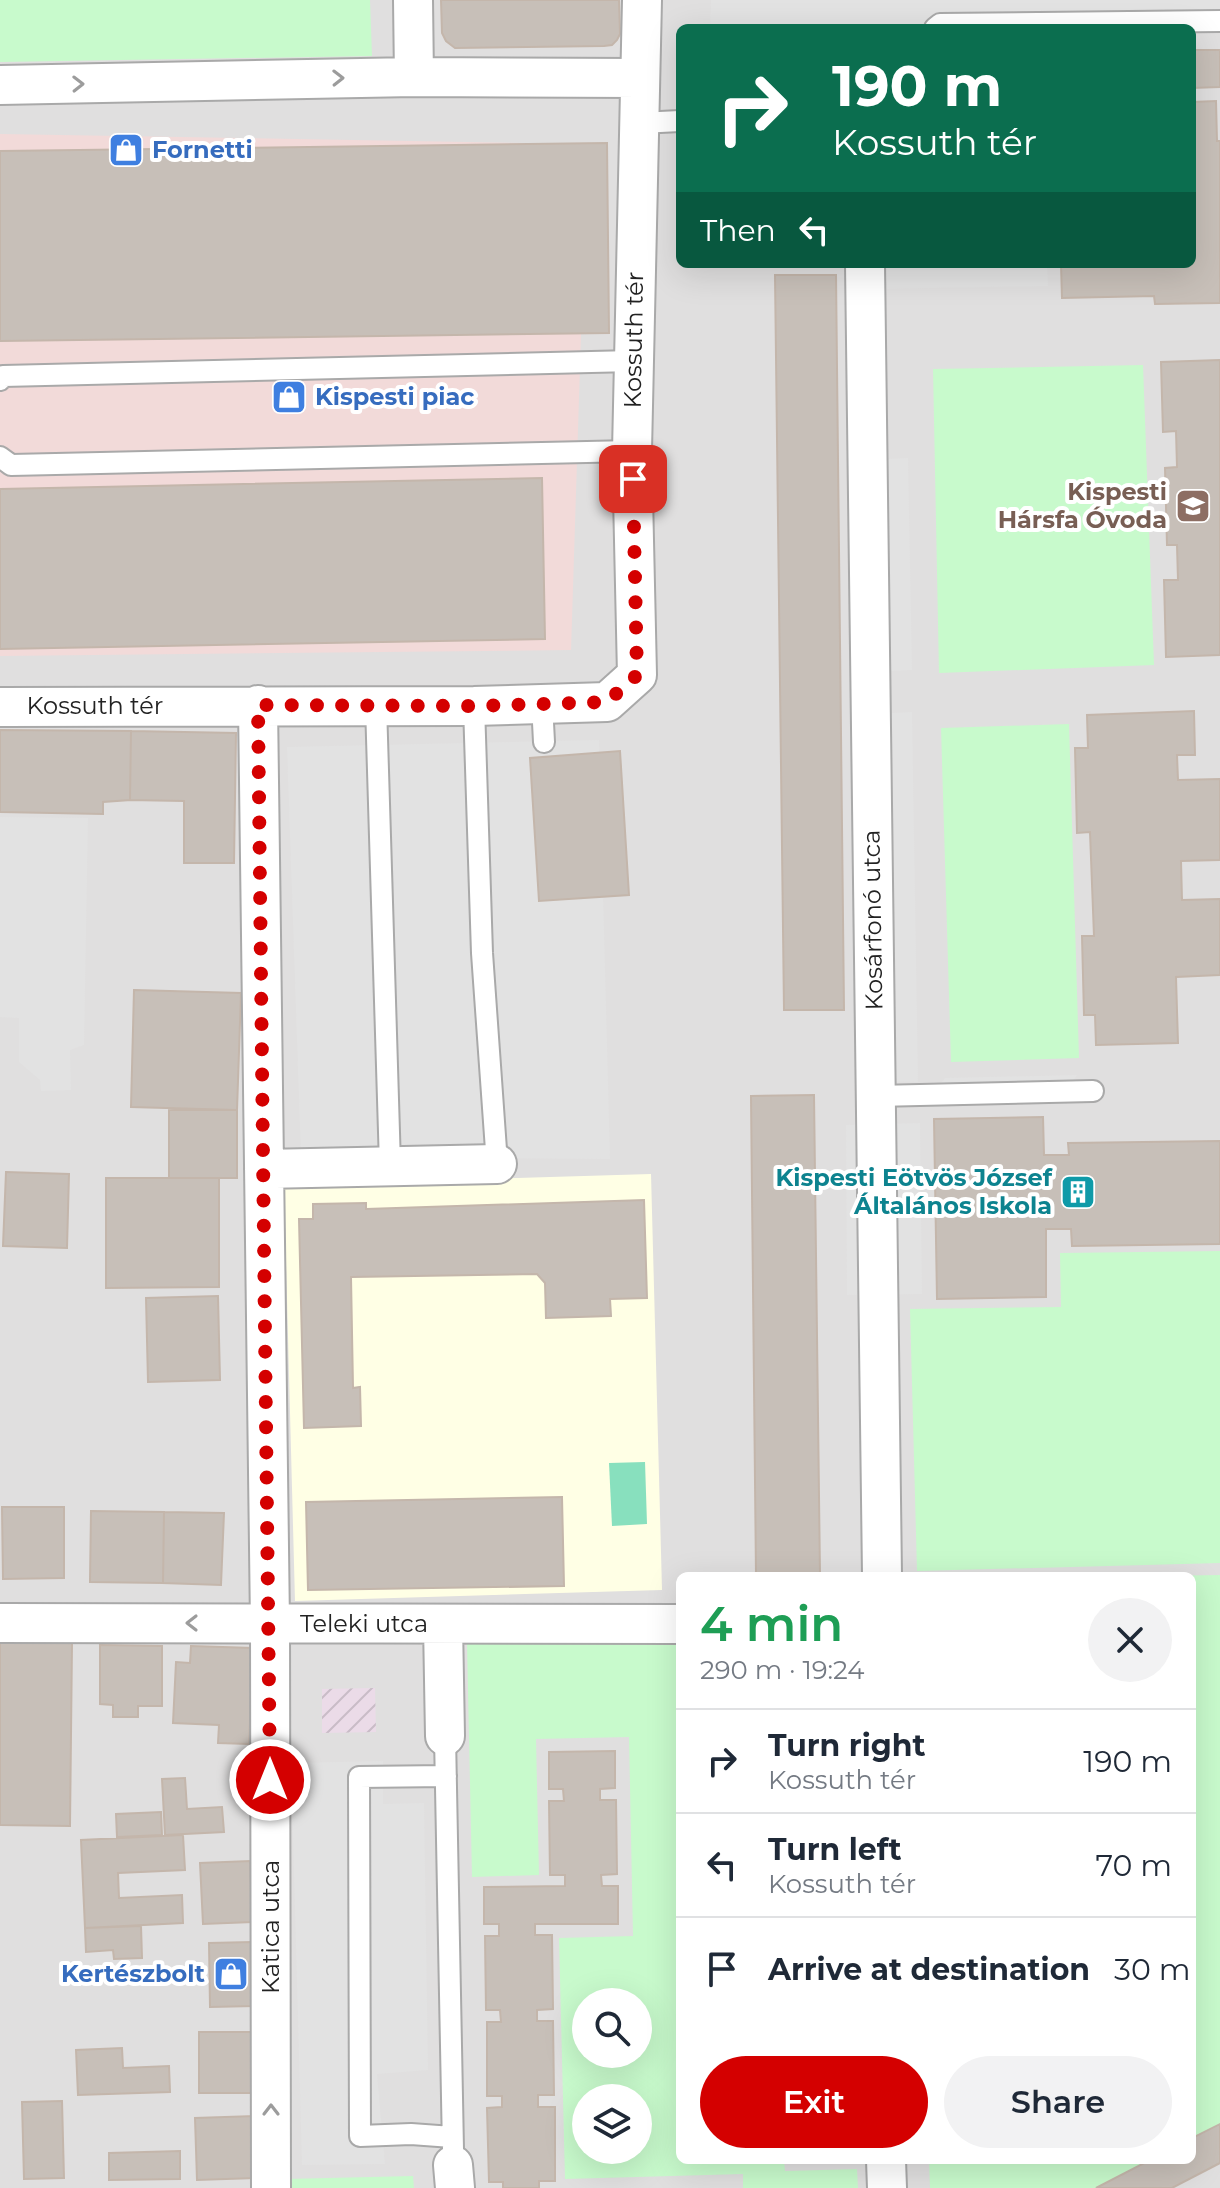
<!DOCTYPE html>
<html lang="en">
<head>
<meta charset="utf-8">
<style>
	:root { --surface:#fff; --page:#f2f2f3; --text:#1f2937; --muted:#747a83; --line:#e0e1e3; --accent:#d40000 }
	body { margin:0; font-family:Montserrat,sans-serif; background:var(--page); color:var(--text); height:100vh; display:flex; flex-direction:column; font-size:30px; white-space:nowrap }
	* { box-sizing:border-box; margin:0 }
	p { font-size:26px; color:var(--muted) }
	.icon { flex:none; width:44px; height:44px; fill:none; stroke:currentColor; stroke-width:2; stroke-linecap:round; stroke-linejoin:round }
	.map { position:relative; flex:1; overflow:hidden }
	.details { position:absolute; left:676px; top:1572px; width:520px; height:592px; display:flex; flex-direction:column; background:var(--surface); border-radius:12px; box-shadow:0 8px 32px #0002 }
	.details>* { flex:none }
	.guide { position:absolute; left:676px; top:24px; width:520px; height:244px; border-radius:12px; box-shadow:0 8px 32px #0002; background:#0b6e4f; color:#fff; overflow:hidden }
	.controls { position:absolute; left:572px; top:1988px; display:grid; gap:16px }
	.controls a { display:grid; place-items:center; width:80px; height:80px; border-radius:50%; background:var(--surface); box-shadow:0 8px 32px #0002; font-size:40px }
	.pin { position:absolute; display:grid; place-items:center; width:68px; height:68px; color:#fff; margin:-34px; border-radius:16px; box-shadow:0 4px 12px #0006 }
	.me { position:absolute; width:88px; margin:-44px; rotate:0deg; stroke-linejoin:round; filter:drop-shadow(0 0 6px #0008) }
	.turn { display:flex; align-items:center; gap:28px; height:168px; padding:0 24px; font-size:36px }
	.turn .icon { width:104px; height:104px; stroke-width:2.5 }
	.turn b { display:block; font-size:56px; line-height:68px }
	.then { display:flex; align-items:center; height:76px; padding:0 24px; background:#0003; gap:16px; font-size:30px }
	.round { display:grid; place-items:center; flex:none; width:84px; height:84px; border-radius:42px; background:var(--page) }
	.overview { display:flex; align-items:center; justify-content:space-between; height:136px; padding:0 24px }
	h1 { font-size:48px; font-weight:600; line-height:60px; color:#1e9e55 }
	.action { display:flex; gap:16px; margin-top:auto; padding:16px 24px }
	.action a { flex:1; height:92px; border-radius:48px; background:var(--accent); color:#fff; font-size:32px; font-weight:600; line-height:92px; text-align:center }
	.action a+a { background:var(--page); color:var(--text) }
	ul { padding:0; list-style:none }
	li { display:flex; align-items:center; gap:24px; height:104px; padding:0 24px; border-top:2px solid var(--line) }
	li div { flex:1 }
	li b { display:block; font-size:30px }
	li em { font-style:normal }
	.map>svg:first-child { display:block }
	.residential { fill:#e0dfdf; fill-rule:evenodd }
	.commercial { fill:#f2dad9 }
	.industrial { fill:url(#industrial-furrows) }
	.education { fill:#ffffe5 }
	.park { fill:#c8facc; fill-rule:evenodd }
	.pitch { fill:#88e0be }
	.parking { fill:#e2e2e2 }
	.building { fill:#c7bfb8; stroke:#c4b6ab; stroke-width:2 }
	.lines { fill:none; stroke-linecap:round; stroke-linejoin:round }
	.service-casing { stroke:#a9a9a9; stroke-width:24 }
	.minor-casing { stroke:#a9a9a9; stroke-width:42 }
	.service { stroke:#fff; stroke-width:20 }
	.minor { stroke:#fff; stroke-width:38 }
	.oneway { stroke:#9c9c9c }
	.route { stroke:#d40000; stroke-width:14; stroke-dasharray:0 25.2 }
	.labels { text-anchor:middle; stroke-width:8; stroke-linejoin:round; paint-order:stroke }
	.shop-label { font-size:24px; font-weight:bold; fill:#366cbe; stroke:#fff; text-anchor:start }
	.street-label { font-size:24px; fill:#222; stroke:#fff }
	.education-label { font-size:24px; font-weight:bold; fill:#785e54; stroke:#fff; text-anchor:end }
	.culture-label { font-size:24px; font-weight:bold; fill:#0d838f; stroke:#fff; text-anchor:end }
</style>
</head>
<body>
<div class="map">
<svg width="1220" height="2188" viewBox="0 0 1220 2188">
	<defs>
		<pattern id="industrial-furrows" width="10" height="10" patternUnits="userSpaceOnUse" patternTransform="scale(2)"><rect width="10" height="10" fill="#ebdbe8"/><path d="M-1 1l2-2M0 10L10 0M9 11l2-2" fill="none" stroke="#c9bcc7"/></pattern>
	</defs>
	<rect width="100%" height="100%" fill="#f2efe9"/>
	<path class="residential" d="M0,0H1220V2188H0ZM680,28H1192V264H680ZM680,1576H1192V2160H680ZM586,2002H638V2054H586ZM586,2098H638V2150H586Z"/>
	<path class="commercial" d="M0,134L587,144L571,650L0,656Z"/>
	<path class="industrial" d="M375,1688L376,1732L322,1733V1689Z"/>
	<path class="education" d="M651,1174L662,1590L295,1601L284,1185Z"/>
	<path class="park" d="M0,0H370L372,56L0,62Z
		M1143,365L1154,665L939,673L933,369Z
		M1069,724L1079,1058L951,1062L941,728Z
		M1220,1251V1563L917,1571L910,1309L1061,1307L1060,1253Z
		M1220,1575V2149L1145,2188H930L929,2160H1192V1576H1155Z
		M680,1638V2160H784L785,2171L857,2169L858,2188H743V2174L565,2179L559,1938L633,1936L629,1737L536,1739L539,1875L472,1877L467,1643ZM586,2002H638V2054H586ZM586,2098H638V2150H586Z
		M413,2176L414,2188H285V2179Z"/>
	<path class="pitch" d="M645,1462L647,1524L612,1526L609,1463Z"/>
	<path class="parking" d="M711,0H1220V23L935,28H710Z
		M875,264H1047L1048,286L875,289Z
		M908,458L912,670L870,672L868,460Z
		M912,712L918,1082L875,1081L871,714Z
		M599,740L610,1159L301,1157L287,747Z
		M0,817L88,818L84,1045L70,1050L71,1090L41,1091L40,1080L19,1062V1018L0,1017Z
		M1077,1075L1067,1091L933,1094L945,1078Z
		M920,1123L922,1294L847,1295L846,1125Z
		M383,1761V1804L424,1803L428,2070L377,2074L385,2164L302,2165L291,1763Z"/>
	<path class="building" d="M441,0H619L620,34L617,40L612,45L604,46L455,48L446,41L442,33Z
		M1192,50H1220V87L1192,88Z
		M1216,101L1217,141H1220V303L1155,304L1154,296L1062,298L1061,264H1192V102Z
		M607,143L609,333L0,341V151Z
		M775,275H836L844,1010H784Z
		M1220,360V655L1166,657L1164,580H1178L1177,545H1167L1165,468L1177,467L1176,431L1163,432L1161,362Z
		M542,478L545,639L0,649V489Z
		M1194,711L1195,755H1177L1178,780L1220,779V860L1181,861L1182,900L1220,899V975L1176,977L1178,1043L1096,1045L1095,1015H1084L1082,936H1094L1090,832L1077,833L1075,748H1088L1087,715Z
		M0,730L131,731L130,800L103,802V814L0,812Z
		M131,731L236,733L234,863H184V801L130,800Z
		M620,751L629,895L539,901L530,758Z
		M134,990L241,993L237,1110L131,1107Z
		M814,1095L820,1576H756L751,1096Z
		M169,1110H237V1178H169Z
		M1043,1117L1044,1155H1069L1068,1143L1220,1141V1244L1072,1246L1071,1229H1046V1297L937,1299L934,1119Z
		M6,1172L69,1174L67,1248L3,1246Z
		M106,1178H219V1287L106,1288Z
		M644,1200L647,1298L610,1299L611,1316L546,1318L545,1283L537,1274L351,1277L353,1388L360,1387L361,1426L304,1428L299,1219H313V1204L366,1203V1209Z
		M218,1296L220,1380L148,1382L146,1298Z
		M562,1497L564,1586L308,1590L306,1502Z
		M2,1507H64V1578L3,1579Z
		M91,1511L164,1512L163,1583L90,1582Z
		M164,1512L224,1513L221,1585L163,1583Z
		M0,1642L72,1643L70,1826L0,1825Z
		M100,1645L162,1646V1706H138V1717H113V1705L100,1704Z
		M191,1646L253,1648L249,1744L218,1743L219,1725L173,1723L176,1662L190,1663Z
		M615,1751V1788L600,1789V1800H616L617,1874L601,1875L602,1886H618V1924H535V1935H552L553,2009L537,2010V2021H553L554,2095H538V2107H555V2181H539V2188H503V2182H489L487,2108L502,2107V2096H487V2022H501L500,2010H486L485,1936H499V1924H484V1887L565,1886V1875H550L549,1801H564L563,1789H549V1752Z
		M185,1778L187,1809L222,1807L224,1832L165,1835L162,1779Z
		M161,1812L162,1835L117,1837L116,1814Z
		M183,1835L185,1870L118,1873L119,1898L182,1895L183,1923L85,1928L81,1840Z
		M250,1861L252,1922L203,1924L200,1863Z
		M141,1926L142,1958L114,1959L113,1950L86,1952L85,1928Z
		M252,1942L254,2006L210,2007L209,1943Z
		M199,2032H256V2093H199Z
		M122,2048L123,2068L169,2066L170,2092L78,2095L76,2050Z
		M62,2101L64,2178L24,2179L22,2102Z
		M255,2116L257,2178L197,2180L195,2118Z
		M1220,2124V2163L1172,2188H1096L1150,2160H1192V2138Z
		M180,2151V2179L109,2180V2153Z"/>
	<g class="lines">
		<g class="service-casing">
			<path id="service" d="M935,28L940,24L1220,21
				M640,123L680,121
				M0,380L3,376L633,361
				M0,457L11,465L632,451
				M542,703L544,742
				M376,705L390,1165
				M474,706L482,953L497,1164
				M876,1096L1093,1091
				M445,1736L453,2149
				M446,1776L359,1777L360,2136L411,2134L452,2137"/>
		</g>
		<g class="minor-casing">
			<path id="minor" d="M413,0L414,77
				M0,85L414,77L640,78
				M865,264L882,1576
				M258,705L270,1624L271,2188
				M0,707L474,706L607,702L637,675L632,451L642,0
				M264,1169L497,1164
				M0,1623L680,1624
				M443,1624L445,1736
				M886,2160L887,2188
				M453,2165L455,2188"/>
		</g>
		<use href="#service" class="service"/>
		<use href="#minor" class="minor"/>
	</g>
	<defs><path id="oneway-chevron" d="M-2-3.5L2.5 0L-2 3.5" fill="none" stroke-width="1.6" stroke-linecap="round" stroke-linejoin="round" transform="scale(2)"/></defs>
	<g class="oneway">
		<use href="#oneway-chevron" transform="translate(338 78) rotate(-1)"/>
		<use href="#oneway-chevron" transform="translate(78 84) rotate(-1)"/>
		<use href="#oneway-chevron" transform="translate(192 1623) rotate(-180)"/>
		<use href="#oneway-chevron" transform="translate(271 2110) rotate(-90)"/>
	</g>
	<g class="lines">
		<path class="route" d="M270,1780L258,705L474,706L607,702L637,675L633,479"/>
	</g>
	<defs>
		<g id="shop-square" transform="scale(1.8)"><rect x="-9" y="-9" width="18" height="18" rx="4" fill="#3f7fe0" stroke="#fff"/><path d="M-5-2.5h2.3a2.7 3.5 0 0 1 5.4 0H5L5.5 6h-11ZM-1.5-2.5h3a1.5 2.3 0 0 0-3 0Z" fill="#fff"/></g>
		<g id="school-square" transform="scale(1.8)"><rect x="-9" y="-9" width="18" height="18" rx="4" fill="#8d6e63" stroke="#fff"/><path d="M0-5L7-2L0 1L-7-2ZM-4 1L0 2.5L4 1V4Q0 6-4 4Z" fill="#fff"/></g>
		<g id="building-square" transform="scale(1.8)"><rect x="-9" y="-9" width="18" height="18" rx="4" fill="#0f9aa8" stroke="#fff"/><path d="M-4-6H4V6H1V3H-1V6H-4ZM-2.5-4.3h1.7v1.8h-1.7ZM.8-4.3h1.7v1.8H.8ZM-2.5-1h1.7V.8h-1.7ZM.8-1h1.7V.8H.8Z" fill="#fff"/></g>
	</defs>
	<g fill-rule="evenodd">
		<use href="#shop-square" x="126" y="150"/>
		<use href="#shop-square" x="289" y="397"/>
		<use href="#school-square" x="1193" y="506"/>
		<use href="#building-square" x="1078" y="1192"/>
		<use href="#shop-square" x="231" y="1974"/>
	</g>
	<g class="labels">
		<g class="shop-label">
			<text x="152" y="158">Fornetti</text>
			<text x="315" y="405">Kispesti piac</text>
			<text x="205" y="1982" text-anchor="end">Kertészbolt</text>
		</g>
		<g class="street-label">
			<text transform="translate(634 340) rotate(-89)" y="8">Kossuth tér</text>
			<text x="95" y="714">Kossuth tér</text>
			<text transform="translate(873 920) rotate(-91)" y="8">Kosárfonó utca</text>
			<text x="364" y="1632">Teleki utca</text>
			<text transform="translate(271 1927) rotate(-90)" y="8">Katica utca</text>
		</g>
		<g class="education-label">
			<text x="1167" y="500">Kispesti<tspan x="1167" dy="28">Hársfa Óvoda</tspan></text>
		</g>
		<g class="culture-label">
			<text x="1052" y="1186">Kispesti Eötvös József<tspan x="1052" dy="28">Általános Iskola</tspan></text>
		</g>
	</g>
</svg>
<div class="controls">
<a><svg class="icon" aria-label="search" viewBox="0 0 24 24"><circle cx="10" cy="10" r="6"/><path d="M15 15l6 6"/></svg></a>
<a><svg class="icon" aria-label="layers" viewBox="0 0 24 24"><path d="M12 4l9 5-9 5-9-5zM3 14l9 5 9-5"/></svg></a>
</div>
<div class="pin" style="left:633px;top:479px;background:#d93025"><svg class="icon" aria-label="arrive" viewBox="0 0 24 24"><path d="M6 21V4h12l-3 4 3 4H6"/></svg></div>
<svg class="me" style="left:270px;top:1780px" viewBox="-20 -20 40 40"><circle r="17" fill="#d40000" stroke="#fff" stroke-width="3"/><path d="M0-11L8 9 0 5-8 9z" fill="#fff"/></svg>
<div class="guide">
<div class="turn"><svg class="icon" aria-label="right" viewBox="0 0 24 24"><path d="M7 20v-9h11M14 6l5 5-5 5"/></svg><div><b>190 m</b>Kossuth tér</div></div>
<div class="then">Then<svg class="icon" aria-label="left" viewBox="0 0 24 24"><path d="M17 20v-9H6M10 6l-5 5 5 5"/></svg></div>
</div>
<section class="details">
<div class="overview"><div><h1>4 min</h1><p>290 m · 19:24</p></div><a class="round"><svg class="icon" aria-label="close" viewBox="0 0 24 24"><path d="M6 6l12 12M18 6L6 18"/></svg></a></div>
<ul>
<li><svg class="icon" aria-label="right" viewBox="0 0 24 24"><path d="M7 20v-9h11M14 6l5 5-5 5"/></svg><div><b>Turn right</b><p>Kossuth tér</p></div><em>190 m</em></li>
<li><svg class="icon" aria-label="left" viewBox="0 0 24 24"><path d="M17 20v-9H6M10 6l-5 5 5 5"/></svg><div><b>Turn left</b><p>Kossuth tér</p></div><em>70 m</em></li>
<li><svg class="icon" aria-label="arrive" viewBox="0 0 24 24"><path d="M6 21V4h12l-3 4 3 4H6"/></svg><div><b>Arrive at destination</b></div><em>30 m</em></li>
</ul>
<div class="action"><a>Exit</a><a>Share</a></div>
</section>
</div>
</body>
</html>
